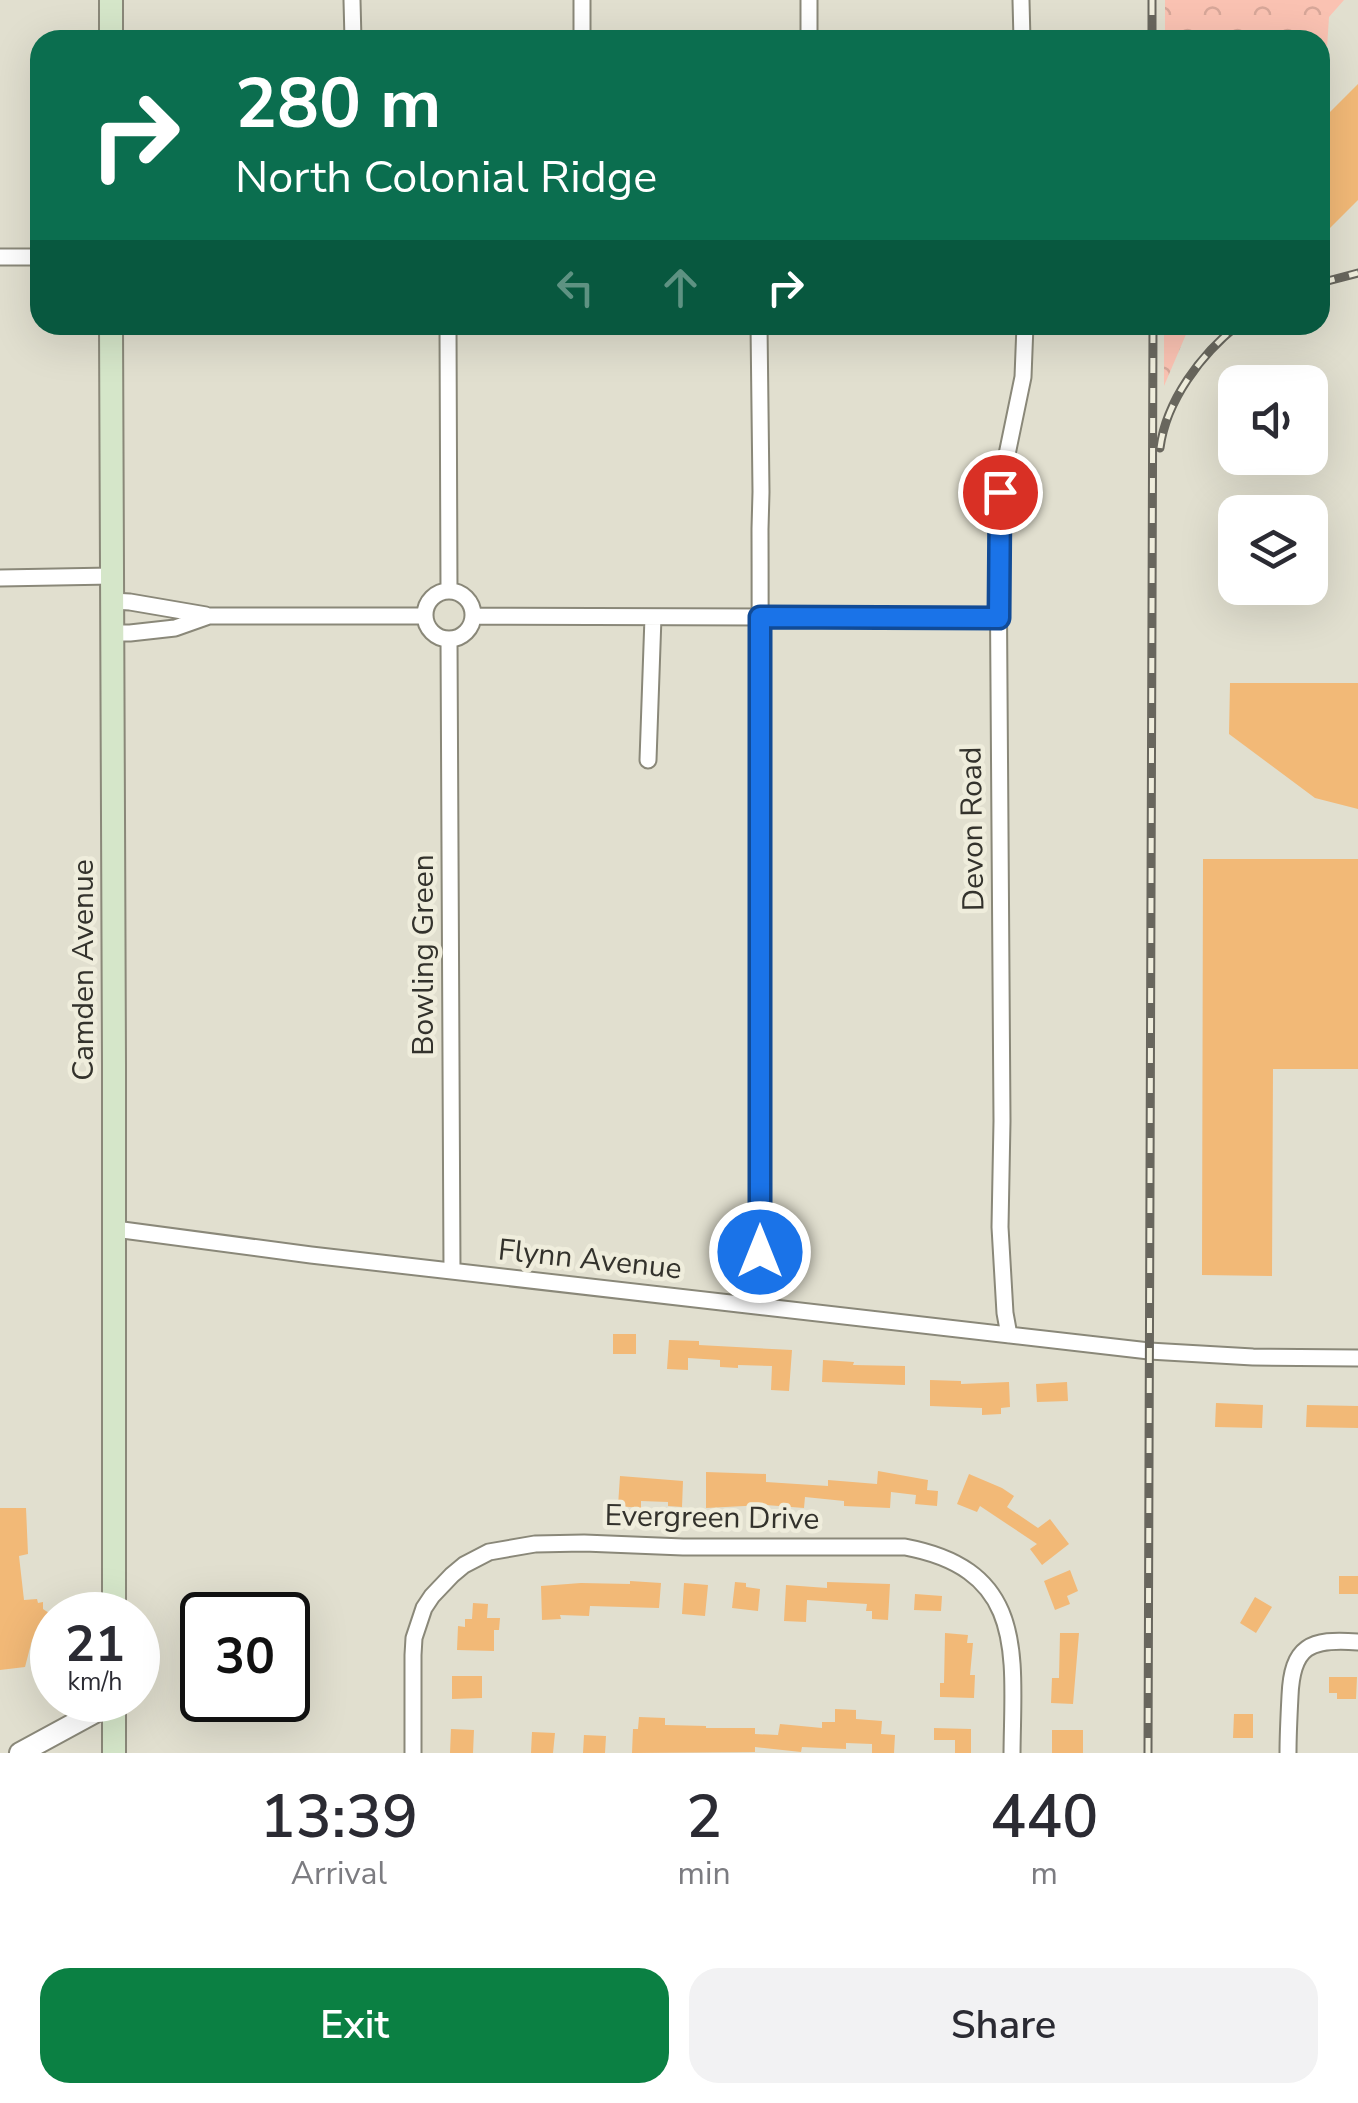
<!DOCTYPE html>
<html lang="en">
<head>
<meta charset="utf-8">
<style>
	:root { --surface:#fff; --page:#f2f2f3; --text:#2b2b33; --muted:#7c7c81; --accent:#0b8043 }
	body { margin:0; font-family:"Nunito Sans",sans-serif; background:var(--page); color:var(--text); height:100vh; display:flex; flex-direction:column; font-size:38px; white-space:nowrap }
	* { box-sizing:border-box; margin:0 }
	p { font-size:32px; color:var(--muted) }
	.icon { flex:none; width:55px; height:55px; fill:none; stroke:currentColor; stroke-width:2; stroke-linecap:round; stroke-linejoin:round }
	.map { position:relative; height:1753px; overflow:hidden }
	.side { display:flex; flex-direction:column; background:var(--surface); flex:1 }
	.side>* { flex:none }
	.banner { position:absolute; left:30px; top:30px; width:1300px; height:305px; border-radius:30px; box-shadow:0 10px 40px #0002; background:#0b6e4f; color:#fff; overflow:hidden }
	.controls { position:absolute; left:1218px; top:365px; display:grid; gap:20px }
	.controls a { display:grid; place-items:center; width:110px; height:110px; border-radius:20px; background:var(--surface); box-shadow:0 10px 40px #0002; font-size:50px }
	.speed { position:absolute; left:30px; top:1592px; display:flex; gap:20px; font-size:50px; font-weight:700; text-align:center }
	.speed>* { display:grid; place-content:center; width:130px; height:130px; border-radius:50%; background:var(--surface); box-shadow:0 10px 40px #0002; line-height:1 }
	.speed small { font-size:25px; font-weight:400 }
	.speed .limit { border:5px solid #111; border-radius:15px; background:#fff; color:#111 }
	.pin { position:absolute; display:grid; place-items:center; width:85px; height:85px; color:#fff; margin:-42px; border:5px solid #fff; border-radius:50%; box-shadow:0 2px 10px #0007 }
	.me { position:absolute; width:110px; margin:-55px; rotate:0deg; stroke-linejoin:round; filter:drop-shadow(0 0 8px #0008) }
	.turn { display:flex; align-items:center; gap:35px; height:210px; padding:0 40px; font-size:45px }
	.turn .icon { width:130px; height:130px; stroke-width:2.5 }
	.turn b { display:block; font-size:70px; line-height:85px }
	.lanes { display:flex; align-items:center; height:95px; padding:0 40px; background:#0003; justify-content:center; gap:50px; direction:ltr }
	.lanes .off { opacity:.35 }
	.eta { display:flex; justify-content:space-evenly; align-items:center; height:170px; text-align:center }
	.eta b { font-size:60px; font-weight:600; line-height:70px }
	.button { display:flex; gap:20px; margin-top:auto; padding:20px 40px }
	.button a { flex:1; height:115px; border-radius:30px; background:var(--accent); color:#fff; font-size:40px; font-weight:600; line-height:115px; text-align:center }
	.button a+a { background:var(--page); color:var(--text) }
	.map>svg:first-child { display:block }
	.forest { fill:url(#forest-crowns) }
	.building { fill:#f2b977 }
	.lines { fill:none; stroke-linecap:round; stroke-linejoin:round }
	.minor-casing { stroke:#8a8879; stroke-width:19 }
	.tertiary-casing { stroke:#8a8879; stroke-width:24 }
	.secondary-casing { stroke:#8a8879; stroke-width:26 }
	.minor { stroke:#fff; stroke-width:15 }
	.tertiary { stroke:#fff; stroke-width:20 }
	.secondary { stroke:#d5e6c9; stroke-width:22 }
	.rail-casing { stroke:#68665d; stroke-width:9 }
	.rail { stroke:#efeddc; stroke-width:5; stroke-dasharray:15; stroke-linecap:butt }
	.route-casing { stroke:#114b97; stroke-width:25 }
	.route { stroke:#1a73e8; stroke-width:18 }
	.labels { text-anchor:middle; stroke-width:9; stroke-linejoin:round; paint-order:stroke }
	.street-label { font-size:30px; fill:#33322c; stroke:#efeddc }
</style>
</head>
<body>
<div class="map">
<svg width="1358" height="1753" viewBox="0 0 1358 1753">
	<defs>
		<pattern id="forest-crowns" width="20" height="18" patternUnits="userSpaceOnUse" patternTransform="scale(2.5)"><rect width="20" height="18" fill="#fac2b2"/><path d="M2 6a3 3 0 1 1 6 0M12 15a3 3 0 1 1 6 0" fill="none" stroke="#d7a799"/></pattern>
	</defs>
	<rect width="100%" height="100%" fill="#e1dfcf"/>
	<path class="forest" d="M1165,0H1344L1329,17L1324,94L1320,98V40H1165Z
		M1164,325H1190L1164,386Z"/>
	<path class="building" d="M1358,84V200L1327,231L1320,223V122Z
		M1230,683H1358V809L1315,798L1229,734Z
		M1203,859H1358V1069H1273L1272,1276L1202,1275Z
		M613,1334H636V1354H613Z
		M669,1340L699,1341V1345L792,1350L789,1391L771,1390L772,1366L738,1365V1368L720,1367V1360L688,1358V1370L667,1369Z
		M823,1360L854,1362L853,1365L905,1366V1385L822,1382Z
		M930,1380L961,1381V1384L1009,1382L1010,1407L1001,1408V1414L982,1415V1408L930,1406Z
		M1067,1382L1068,1401L1037,1402L1036,1384Z
		M1216,1403L1263,1405L1262,1428L1215,1427Z
		M1307,1405L1358,1406V1428L1306,1427Z
		M878,1471L928,1480L927,1490L938,1491L937,1506L915,1504L916,1495L891,1492L890,1508L844,1506V1501L805,1497L804,1508L766,1505L706,1508V1472L766,1474V1482L828,1486V1480L877,1484Z
		M969,1474L1002,1488L1014,1496L1007,1507L1038,1528L1050,1519L1069,1544L1042,1565L1030,1549L1037,1544L980,1506L977,1512L957,1504Z
		M620,1476L683,1481L682,1507L668,1506V1502L641,1501V1508L618,1506Z
		M0,1508H26L28,1554L19,1556L24,1600L37,1599L38,1603L43,1602V1609L52,1615L32,1640L25,1667L0,1670Z
		M1070,1570L1078,1591L1067,1596L1070,1604L1055,1610L1044,1581Z
		M1339,1576H1358V1594H1339Z
		M630,1581L661,1583L659,1608L590,1606L589,1616L560,1615L561,1619L542,1620L541,1586L581,1583L630,1584Z
		M735,1582L746,1583V1587L760,1589L758,1611L732,1608Z
		M827,1582L890,1584L888,1620L872,1619V1611H866L867,1604L807,1600L806,1622L784,1621L786,1585L827,1588Z
		M684,1583L708,1585L705,1616L682,1614Z
		M915,1594L942,1596L941,1611L914,1610Z
		M1255,1597L1272,1607L1256,1633L1240,1623Z
		M473,1603L488,1604L487,1618H500L499,1630H494V1651L457,1650L458,1626L465,1627V1619H472Z
		M945,1633L968,1635L967,1643H973L970,1675H975L974,1698L940,1697V1683H944Z
		M1060,1633H1079L1073,1704L1051,1703L1052,1678H1059Z
		M452,1676H482V1698L452,1699Z
		M1329,1677H1357L1356,1699H1337V1693H1329Z
		M835,1709L856,1710V1719L882,1721L881,1734L895,1735L894,1753H872V1744L846,1743V1749L802,1747L801,1752L755,1747V1752L632,1753L633,1729H638L639,1717L665,1718V1725L706,1726V1728H755V1734L778,1735L780,1724L822,1728V1722H835Z
		M1234,1714H1253V1738H1233Z
		M934,1728L971,1729V1753H955V1740H934Z
		M451,1729L474,1730L473,1753H450Z
		M1052,1730H1083V1753H1052Z
		M532,1732L555,1733L553,1753H531Z
		M584,1735L606,1736L605,1753H583Z"/>
	<g class="lines">
		<g class="minor-casing">
			<path id="minor" d="M352,0L353,40
				M582,0V40
				M1021,0L1022,40
				M809,40V0
				M0,257H40
				M448,325L449,591
				M759,325L761,492L760,529C761,788 757,1046 760,1305
				M0,578L112,576
				M425 615a24 24 0 1 1 48 0a24 24 0 1 1-48 0Z
				M112,601L130,602L206,615
				M473,616L999,618
				M112,633H130L175,628L209,616H425
				M449,639L452,1270
				M648,760L653,617
				M115,1229L311,1255L1149,1351L1253,1357L1358,1358
				M1009,1335L1005,1313L1000,1227L1002,1121L998,541L1004,469L1023,377L1025,325
				M413,1753V1655L414,1638L424,1608L432,1596L452,1575L464,1565L489,1552L535,1544L584,1543L683,1547H905C1027,1570 1013,1654 1012,1753
				M1288,1753C1288,1734 1289,1715 1290,1696C1292,1646 1310,1638 1358,1642"/>
		</g>
		<g class="tertiary-casing">
			<path id="tertiary" d="M20,1753L114,1702"/>
		</g>
		<g class="secondary-casing">
			<path id="secondary" d="M111,0V40
				M111,325L114,1064V1615
				M114,1700V1753"/>
		</g>
		<use href="#minor" class="minor"/>
		<use href="#tertiary" class="tertiary"/>
		<use href="#secondary" class="secondary"/>
		<g class="rail-casing">
			<path id="rail" d="M1152,0V40
				M1320,283L1358,273
				M1160,448C1166,401 1201,354 1238,325
				M1148,1753L1153,325"/>
		</g>
		<use href="#rail" class="rail"/>
	</g>
	<g class="lines">
		<g class="route-casing">
			<path id="route" d="M760,1252V617L999,618L1000,492"/>
		</g>
		<use href="#route" class="route"/>
	</g>
	<g class="labels">
		<g class="street-label">
			<text transform="translate(972 829) rotate(-91)" y="10">Devon Road</text>
			<text transform="translate(423 955) rotate(-90)" y="10">Bowling Green</text>
			<text transform="translate(83 970) rotate(-90)" y="10">Camden Avenue</text>
			<text transform="translate(590 1259) rotate(6)" y="10">Flynn Avenue</text>
			<text transform="translate(712 1517) rotate(1)" y="10">Evergreen Drive</text>
		</g>
	</g>
</svg>
<div class="controls">
<a><svg class="icon" aria-label="sound" viewBox="0 0 24 24"><path d="M4 9h4l5-4v14l-5-4H4zM17 9q2 3 0 6"/></svg></a>
<a><svg class="icon" aria-label="layers" viewBox="0 0 24 24"><path d="M12 4l9 5-9 5-9-5zM3 14l9 5 9-5"/></svg></a>
</div>
<div class="speed"><div>21<small>km/h</small></div><div class="limit">30</div></div>
<div class="pin" style="left:1000px;top:492px;background:#d93025"><svg class="icon" aria-label="arrive" viewBox="0 0 24 24"><path d="M6 21V4h12l-3 4 3 4H6"/></svg></div>
<svg class="me" style="left:760px;top:1252px" viewBox="-20 -20 40 40"><circle r="17" fill="#1a73e8" stroke="#fff" stroke-width="3"/><path d="M0-11L8 9 0 5-8 9z" fill="#fff"/></svg>
<div class="banner">
<div class="turn"><svg class="icon" aria-label="right" viewBox="0 0 24 24"><path d="M7 20v-9h11M14 6l5 5-5 5"/></svg><div><b>280 m</b>North Colonial Ridge</div></div>
<div class="lanes"><svg class="icon off" aria-label="left" viewBox="0 0 24 24"><path d="M17 20v-9H6M10 6l-5 5 5 5"/></svg><svg class="icon off" aria-label="ahead" viewBox="0 0 24 24"><path d="M12 20V5M6 11l6-6 6 6"/></svg><svg class="icon" aria-label="right" viewBox="0 0 24 24"><path d="M7 20v-9h11M14 6l5 5-5 5"/></svg></div>
</div>
</div>
<section class="side">
<div class="eta">
<div><b>13:39</b><p>Arrival</p></div>
<div><b>2</b><p>min</p></div>
<div><b>440</b><p>m</p></div>
</div>
<div class="button"><a>Exit</a><a>Share</a></div>
</section>
</body>
</html>
